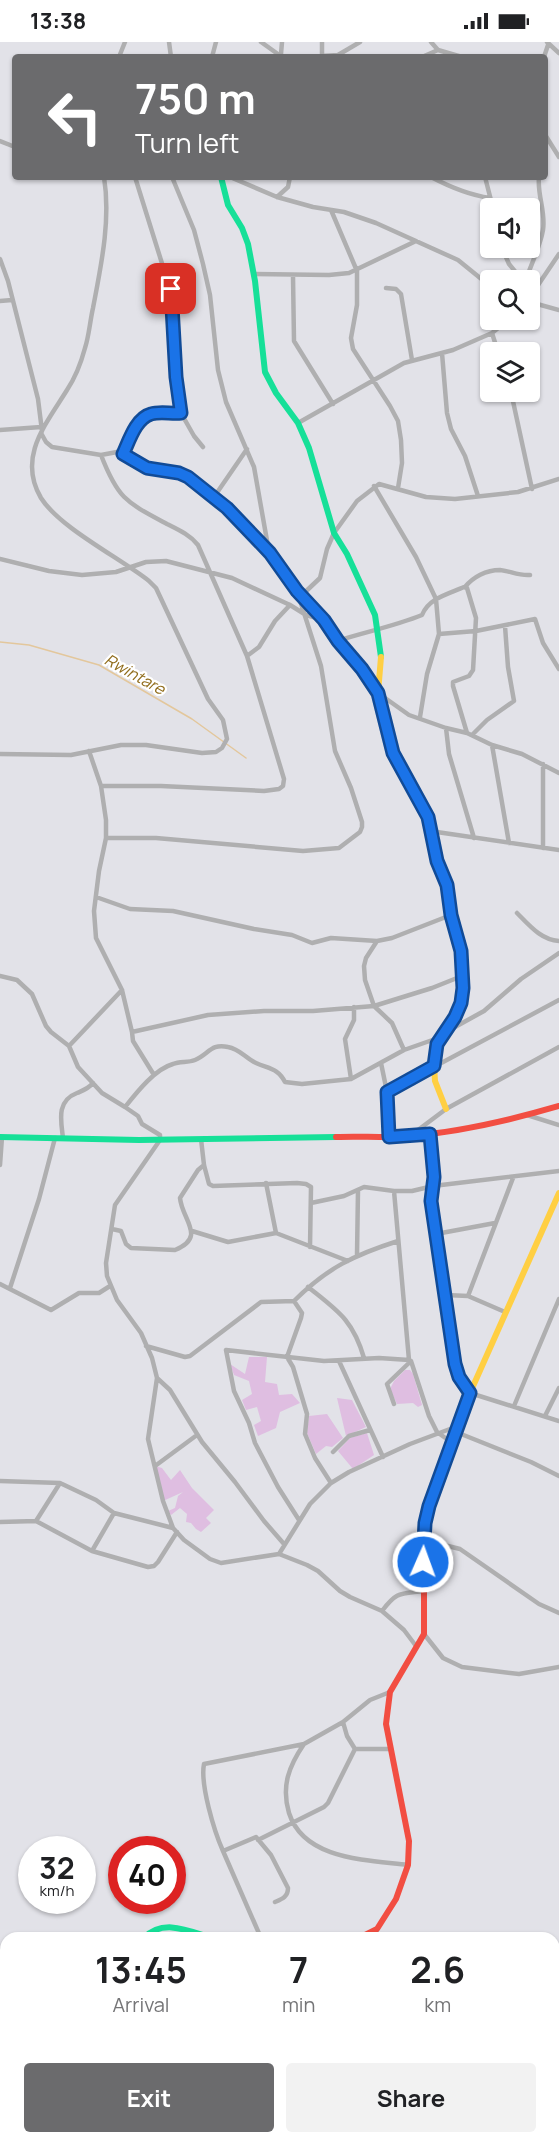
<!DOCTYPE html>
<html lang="en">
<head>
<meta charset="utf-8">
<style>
	:root { --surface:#fff; --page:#f2f2f2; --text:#202124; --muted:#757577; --accent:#6b6b6d }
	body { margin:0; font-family:Manrope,sans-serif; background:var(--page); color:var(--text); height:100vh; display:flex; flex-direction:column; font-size:22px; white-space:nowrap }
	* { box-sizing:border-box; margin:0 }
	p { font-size:20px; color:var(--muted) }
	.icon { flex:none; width:33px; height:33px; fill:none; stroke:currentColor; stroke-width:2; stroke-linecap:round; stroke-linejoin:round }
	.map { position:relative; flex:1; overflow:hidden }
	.drawer { position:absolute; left:0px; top:1890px; width:560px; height:212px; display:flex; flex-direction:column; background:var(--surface); border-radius:18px 18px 0 0; box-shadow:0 2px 4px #0004 }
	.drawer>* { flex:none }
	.top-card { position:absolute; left:12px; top:12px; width:536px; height:126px; border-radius:6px; box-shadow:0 2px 4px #0004; background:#6b6b6d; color:#fff; overflow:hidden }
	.buttons { position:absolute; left:480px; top:156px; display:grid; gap:12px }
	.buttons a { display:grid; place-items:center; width:60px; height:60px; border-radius:6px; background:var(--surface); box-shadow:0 2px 4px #0004; font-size:30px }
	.speed { position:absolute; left:18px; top:1794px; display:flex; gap:12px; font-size:30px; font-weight:700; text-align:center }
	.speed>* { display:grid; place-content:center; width:78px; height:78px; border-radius:50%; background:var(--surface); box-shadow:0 2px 4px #0004; line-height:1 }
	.speed small { font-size:15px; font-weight:400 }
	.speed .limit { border:9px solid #d22; background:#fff; color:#111 }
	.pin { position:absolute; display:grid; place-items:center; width:51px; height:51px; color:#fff; margin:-26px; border-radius:12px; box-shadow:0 3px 9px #0006 }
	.me { position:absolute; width:66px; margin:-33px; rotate:2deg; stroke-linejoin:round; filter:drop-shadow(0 0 4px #0008) }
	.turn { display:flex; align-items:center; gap:21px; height:126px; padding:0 24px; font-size:27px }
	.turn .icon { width:78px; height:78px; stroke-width:2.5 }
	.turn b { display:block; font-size:42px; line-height:51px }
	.eta { display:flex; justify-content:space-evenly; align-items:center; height:102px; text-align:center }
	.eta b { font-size:36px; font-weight:700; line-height:42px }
	.action { display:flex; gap:12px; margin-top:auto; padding:12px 24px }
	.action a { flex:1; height:69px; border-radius:6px; background:var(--accent); color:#fff; font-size:24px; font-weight:700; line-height:69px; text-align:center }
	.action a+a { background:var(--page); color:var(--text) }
	.status { display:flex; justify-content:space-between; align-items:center; height:42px; padding:0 30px; background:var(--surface); direction:ltr }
	.status svg { height:16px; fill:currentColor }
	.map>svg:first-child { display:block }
	.green { fill:#dfbee1 }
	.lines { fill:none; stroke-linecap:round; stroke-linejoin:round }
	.stream { stroke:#e3c79c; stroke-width:1.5 }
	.street { stroke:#afafb0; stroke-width:4.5 }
	.fast { stroke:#16e098; stroke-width:6 }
	.slow { stroke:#ffcf43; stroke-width:6 }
	.jam { stroke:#f24e42; stroke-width:6 }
	.route-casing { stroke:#114b97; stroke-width:15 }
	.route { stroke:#1a73e8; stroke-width:10 }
	.labels { text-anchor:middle; stroke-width:4.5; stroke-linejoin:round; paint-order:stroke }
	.water-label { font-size:16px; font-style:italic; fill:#906c1b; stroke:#fff }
</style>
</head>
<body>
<div class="status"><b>13:38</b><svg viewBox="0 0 49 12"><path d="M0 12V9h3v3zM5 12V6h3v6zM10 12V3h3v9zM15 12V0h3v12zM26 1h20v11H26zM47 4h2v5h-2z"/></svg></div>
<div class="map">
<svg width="559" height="2101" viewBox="0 0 559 2101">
	<rect width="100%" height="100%" fill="#e2e2e8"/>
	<path class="green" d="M249,1315H267L265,1340L277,1342L279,1353L292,1352L300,1361L280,1370L276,1386L258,1394L254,1383L261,1379L257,1365L246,1368L242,1358L252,1352L249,1339L234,1333L230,1322L245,1332Z
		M405,1328H410L413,1332L422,1363L418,1365L413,1361L397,1362L390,1347L394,1339Z
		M337,1356L352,1358L366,1385L346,1394Z
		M327,1372L343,1396L332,1405L326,1404L316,1412L307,1391L309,1374Z
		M367,1391L374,1413L353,1427L338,1409L350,1396Z
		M155,1424L162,1426L171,1438L180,1428L192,1446L214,1468L206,1476L211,1481L201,1490L196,1487L191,1481L186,1480L187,1472L180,1466L171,1473L168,1469L175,1466L178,1454L183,1450L163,1459Z"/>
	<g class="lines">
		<path class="stream" d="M0,600L29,603L99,623L192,677L246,716"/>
		<path class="street" d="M169,0L171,15
			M261,0L282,15
			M431,0L438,8
			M547,0L559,11
			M281,12L282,0
			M322,14L338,13L360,0
			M119,15L125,0
			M212,15L216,0
			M322,15V0
			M422,15L438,8L462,15
			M544,15L548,3
			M544,91L559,115
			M0,99L15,105
			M135,135L170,247L176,335L181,371L194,394L203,405
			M172,135L194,188L203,222L210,253L218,328L226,360L254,425L269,510
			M230,135L277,155L313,165L344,170L376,181L458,218L490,244
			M431,135C450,145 469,153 490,156
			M485,135L493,166
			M277,155L288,145L290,135
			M331,168L357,229V263L351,296L353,307L390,364L398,379L401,398L402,421L398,446
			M502,206L509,222L522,238
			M0,217L8,239L38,357L42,389
			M254,232L329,233L349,231L416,199
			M293,234L294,299L333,362
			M526,238C531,222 540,205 543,188C546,170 537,153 539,135
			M386,246L396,247L401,252L412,318
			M530,255L559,212
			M0,259L12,258
			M530,260L559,268
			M492,291L498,310
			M442,311L447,371L451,387L465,414L478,454
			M511,350L532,447
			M298,381L404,321L453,308L492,291L508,278
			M0,388L41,385
			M41,391L46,400L52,405L101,413L117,410L123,412L147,426L179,431L188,435L227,466L270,511L297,549L324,578L337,599L362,627L378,651L409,673L446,686L467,691L492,703L522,712L559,731
			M123,412C129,399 136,376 151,372C160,369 171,372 181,371
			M101,413C118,457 126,460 167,482C179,488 190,493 198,503L247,614L284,737L283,744L279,747L264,749L161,744H101
			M374,444L416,515L436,557L439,592L427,632L420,675
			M214,455L247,407
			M0,517L49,529L82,533L116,530L146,520L166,519L232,536L290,563L306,573L324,578
			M465,545C473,535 486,528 500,528C510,529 519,534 530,533
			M302,553L320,536L327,507L334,491L357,459L379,442L426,455L455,457L518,450L559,437
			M439,592L476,589L535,577L543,601L559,627
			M337,599C365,590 395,584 422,573C429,556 448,552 464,545L467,546L476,576L473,628L469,634L453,640V644L467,691
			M247,614L259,605L275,579L290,563
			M446,686L449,712L474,796
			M472,693L487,678L514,659L508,625L505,584
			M492,703L509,801
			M89,709L101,744L106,778V796L99,829L94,869L96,896L122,948L132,990L133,999L154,1033
			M0,712L71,713L121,703H146L202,711L216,710L222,706L227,697L223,678L208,657L156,546L149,539C120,516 60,486 41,456C17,415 46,382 67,348C75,336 81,321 85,306C89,294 90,279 93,266C101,224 111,178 104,135
			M430,789L559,808
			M106,796H156L303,809L339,806L360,790L362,785V780L351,746L335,709L321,624L297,549
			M543,806V722
			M96,855L130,867L173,869L254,887L292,893L312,901L331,896L377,899L392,896L451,873
			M517,871C529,883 541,898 559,899
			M377,899L366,916L364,924L365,938L374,964L392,981L404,1008
			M0,934L17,938L32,952L46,984L51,990L69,1004L78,1025L102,1051L125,1065L138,1074L142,1082L160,1093V1098L115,1163L106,1221L107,1234L117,1258L141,1291L152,1316L157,1336L148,1397L163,1459L173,1486L184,1498L210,1517L221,1521L279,1512L307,1523L318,1529L340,1549L350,1555L382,1569L404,1588L416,1604
			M132,990L208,973L264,969H313L374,964L432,946L462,934
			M446,990L484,969L521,937L559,911
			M69,1004L122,948
			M381,1021L387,1050L389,1095
			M351,1037L345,997L354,978V965
			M387,1050L559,958
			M125,1065C137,1050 155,1027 173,1022C180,1019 188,1021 195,1018C209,1012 211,1001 228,1005C240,1007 245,1016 256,1021C269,1027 278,1026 285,1040L302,1042L351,1037L404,1008L441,995
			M527,1073L559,1083
			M431,1092L434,1135L431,1159L455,1322L459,1335L470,1351L559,1379
			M410,1094L446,1067L559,1005
			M63,1096C61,1079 56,1059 77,1051C84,1048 88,1047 93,1041
			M201,1097L204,1123L209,1142L213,1144L297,1141L306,1142L311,1145L310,1205
			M0,1123L2,1095
			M266,1141L276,1191
			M311,1161L344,1154L364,1145L394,1149
			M112,1187L121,1189L126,1202L131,1206L175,1208C207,1195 182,1178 180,1156L198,1128L204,1123
			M192,1189L228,1200L276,1191L348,1219
			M436,1192L495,1181
			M357,1213L358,1148
			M0,1242L51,1268L79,1251H99L110,1244
			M308,1245C338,1269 353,1278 364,1316
			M10,1246L39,1157L55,1096
			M446,1253L468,1254L505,1270
			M468,1254L513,1136
			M146,1304L185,1315L190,1314L261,1260L294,1259
			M339,1319L383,1415
			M157,1336L170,1348L202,1400L235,1440L264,1479L284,1502
			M394,1362L387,1342L411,1319
			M514,1364L559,1257
			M545,1374L559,1346
			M456,1390L531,1420L559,1434
			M451,1400L437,1390L429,1374L411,1319L409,1318L394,1149H412L433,1144L559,1129
			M333,1410L349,1394L370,1388
			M155,1424L197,1393
			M0,1439L60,1441L96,1458L114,1471L173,1486
			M331,1441L315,1416L305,1392L307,1372L293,1325L287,1315L301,1276L302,1271L294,1259C327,1226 354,1213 398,1199
			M299,1478L278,1445L255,1401L249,1381L234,1349L226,1308L324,1319L379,1316L409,1318
			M36,1479L60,1441
			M0,1480L36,1479L92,1509L148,1525L154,1524L158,1520L177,1490
			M424,1498L460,1507L539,1562L559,1571
			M92,1509L114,1471
			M279,1512L310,1462L331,1441L349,1430L410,1402L458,1384
			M382,1569C397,1549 400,1552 424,1549
			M424,1592L443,1616L462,1625L519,1632L559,1625
			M343,1680L347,1694L355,1707
			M304,1702C289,1724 281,1744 289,1771C304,1818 367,1818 408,1823
			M258,1798L324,1765L328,1761L355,1707H390
			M223,1809C214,1789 200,1742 204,1722L304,1702L343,1680L370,1658L390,1650
			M261,1896L223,1809L256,1795L271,1813L288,1846C288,1855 282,1857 275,1860
			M375,1896L377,1887
			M554,2070L559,2066
			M394,2096L410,2101
			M102,2101L107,2098L124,2096
			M453,2101L455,2096
			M504,2101L514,2096"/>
		<path class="fast" d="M221,135L228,163L242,186L248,202L255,239L265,330L276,351L298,381L309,406L334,491L347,512L375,573L381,615
			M0,1095L139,1098L336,1095
			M144,1896C163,1876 189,1889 212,1896"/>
		<path class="slow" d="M381,615L378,651L393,711L427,775L437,820L448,843L451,873L461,909L463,946L459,969L443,992L436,1008L434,1024L435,1039L446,1067
			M424,1539L425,1481L434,1446L470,1351L559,1151
			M376,2096L388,2101"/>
		<path class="jam" d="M336,1095C360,1094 385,1096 410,1094C460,1090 511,1078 559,1064
			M359,1896L377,1887L396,1857L408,1823L409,1799L386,1682L390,1650L424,1592V1539"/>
	</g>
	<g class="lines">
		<g class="route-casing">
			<path id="route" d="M171,247L176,335L181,371C171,372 160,369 151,372C136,376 129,399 123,412L147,426L179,431L188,435L227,466L270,511L297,549L324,578L338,599L362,627L378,651L393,711L428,775L437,819L447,843L451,873L461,909L463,946L461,961L455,975L437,1002L434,1024L387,1050L389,1095L430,1092L434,1135L431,1159L455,1322L459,1335L470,1351L429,1464L425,1481L423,1520"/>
		</g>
		<use href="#route" class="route"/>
	</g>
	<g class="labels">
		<g class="water-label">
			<text transform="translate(135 632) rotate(29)" y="6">Rwintare</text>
		</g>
	</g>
</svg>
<div class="buttons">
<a><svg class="icon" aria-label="sound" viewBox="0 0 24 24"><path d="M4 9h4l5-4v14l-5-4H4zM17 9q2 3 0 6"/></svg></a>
<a><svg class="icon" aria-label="search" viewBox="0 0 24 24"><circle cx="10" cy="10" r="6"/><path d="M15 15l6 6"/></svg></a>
<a><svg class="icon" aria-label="layers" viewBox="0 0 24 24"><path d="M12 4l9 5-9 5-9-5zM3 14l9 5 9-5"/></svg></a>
</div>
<div class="speed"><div>32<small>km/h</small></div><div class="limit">40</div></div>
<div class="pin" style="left:171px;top:247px;background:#d93025"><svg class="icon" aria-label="arrive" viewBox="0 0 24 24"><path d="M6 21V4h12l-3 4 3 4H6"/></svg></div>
<svg class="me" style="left:423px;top:1520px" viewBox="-20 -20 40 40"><circle r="17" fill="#1a73e8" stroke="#fff" stroke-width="3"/><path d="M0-11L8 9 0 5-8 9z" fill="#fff"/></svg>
<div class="top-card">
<div class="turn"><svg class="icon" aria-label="left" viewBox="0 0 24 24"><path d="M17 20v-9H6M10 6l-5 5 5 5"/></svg><div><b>750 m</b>Turn left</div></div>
</div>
<section class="drawer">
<div class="eta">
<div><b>13:45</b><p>Arrival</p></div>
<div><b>7</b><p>min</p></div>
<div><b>2.6</b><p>km</p></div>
</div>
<div class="action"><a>Exit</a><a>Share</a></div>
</section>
</div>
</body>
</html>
